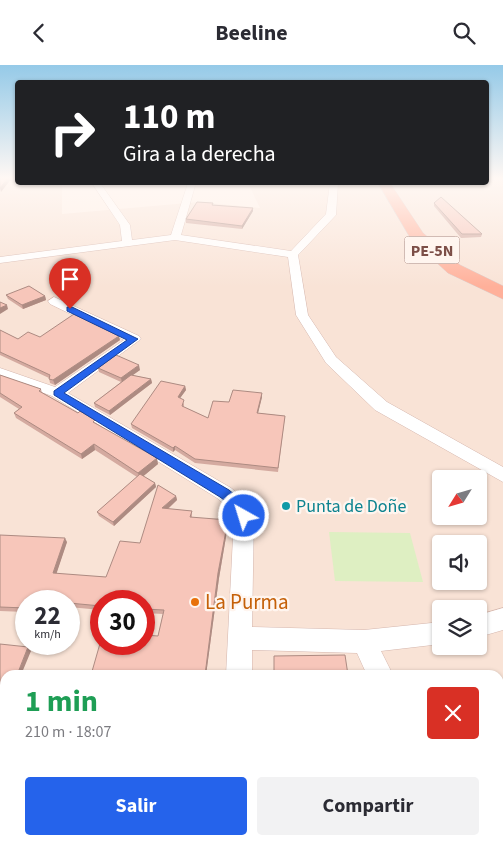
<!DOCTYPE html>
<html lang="es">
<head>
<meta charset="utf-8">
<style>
	:root { --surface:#fff; --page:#f2f2f3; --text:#2b2b33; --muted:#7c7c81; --accent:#2563eb }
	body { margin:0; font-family:"Source Sans 3",sans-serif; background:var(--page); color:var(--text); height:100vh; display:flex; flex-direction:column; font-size:19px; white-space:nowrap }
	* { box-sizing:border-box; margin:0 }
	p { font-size:16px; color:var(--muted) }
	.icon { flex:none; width:28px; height:28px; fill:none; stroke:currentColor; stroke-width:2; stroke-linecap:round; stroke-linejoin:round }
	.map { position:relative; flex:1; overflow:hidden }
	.panel { position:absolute; left:0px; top:605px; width:504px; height:175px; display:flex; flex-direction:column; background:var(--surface); border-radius:15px 15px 0 0; box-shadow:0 1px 4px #0004 }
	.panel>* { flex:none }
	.guide { position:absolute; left:15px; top:15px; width:474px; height:105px; border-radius:5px; box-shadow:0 1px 4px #0004; background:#202124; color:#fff; overflow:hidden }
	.needle { width:32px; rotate:233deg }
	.tools { position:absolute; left:432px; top:405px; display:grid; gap:10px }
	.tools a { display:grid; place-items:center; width:55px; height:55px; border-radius:5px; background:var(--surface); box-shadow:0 1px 4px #0004; font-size:25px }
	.speed { position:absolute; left:15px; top:525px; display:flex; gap:10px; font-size:25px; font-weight:700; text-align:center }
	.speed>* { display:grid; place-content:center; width:65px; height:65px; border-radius:50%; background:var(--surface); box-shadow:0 1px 4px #0004; line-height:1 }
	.speed small { font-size:12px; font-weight:400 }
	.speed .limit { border:8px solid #d22; background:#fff; color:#111 }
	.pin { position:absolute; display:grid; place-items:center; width:42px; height:42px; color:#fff; margin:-51px -21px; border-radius:50% 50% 50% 0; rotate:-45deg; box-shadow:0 0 5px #0007 }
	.pin .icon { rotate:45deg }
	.me { position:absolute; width:55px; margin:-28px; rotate:321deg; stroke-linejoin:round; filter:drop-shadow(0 0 4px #0008) }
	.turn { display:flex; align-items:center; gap:18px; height:105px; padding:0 25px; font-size:22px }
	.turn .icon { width:65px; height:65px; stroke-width:2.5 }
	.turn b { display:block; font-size:35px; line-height:42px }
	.round { display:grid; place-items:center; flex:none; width:52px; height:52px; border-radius:5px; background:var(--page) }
	.summary { display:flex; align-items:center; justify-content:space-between; height:85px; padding:0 25px }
	h1 { font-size:30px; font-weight:700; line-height:38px; color:#1e9e55 }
	.primary-button { display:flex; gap:10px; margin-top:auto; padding:10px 25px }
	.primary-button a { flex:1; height:58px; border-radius:5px; background:var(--accent); color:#fff; font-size:20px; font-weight:700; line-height:58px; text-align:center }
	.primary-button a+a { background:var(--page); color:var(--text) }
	header { display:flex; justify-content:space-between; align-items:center; height:65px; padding:0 25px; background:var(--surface); font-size:22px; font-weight:700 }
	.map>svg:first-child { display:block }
	.residential { fill:#f9e3d6; fill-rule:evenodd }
	.green { fill:#deefc2 }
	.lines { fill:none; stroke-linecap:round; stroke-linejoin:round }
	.minor-casing { stroke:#d5b6ad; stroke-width:1 }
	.trunk-casing { stroke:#dacdcb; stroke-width:1 }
	.minor { fill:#fff; fill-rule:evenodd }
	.trunk { fill:#ffb09a; fill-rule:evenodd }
	.wall { fill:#d4aaa0 }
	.shaded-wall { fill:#ad8b82 }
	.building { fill:#f7c6ba; stroke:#ad8b82 }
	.route { fill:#2563eb; stroke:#184099 }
	.culture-dot { fill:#0f9aa8; stroke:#fff5ef; stroke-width:2 }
	.food-dot { fill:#e8710a; stroke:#fff5ef; stroke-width:2 }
	.labels { text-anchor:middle; stroke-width:4.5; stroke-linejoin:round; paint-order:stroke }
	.shield { fill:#fff5ef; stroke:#a38079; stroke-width:1 }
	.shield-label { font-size:16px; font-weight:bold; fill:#7c4e47 }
	.culture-label { font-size:18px; fill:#0d838f; stroke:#fff5ef; text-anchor:start }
	.near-food-label { font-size:21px; fill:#c56008; stroke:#fff5ef; text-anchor:start }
</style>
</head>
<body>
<header><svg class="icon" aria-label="back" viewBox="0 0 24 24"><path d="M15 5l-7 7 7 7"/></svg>Beeline<svg class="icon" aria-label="search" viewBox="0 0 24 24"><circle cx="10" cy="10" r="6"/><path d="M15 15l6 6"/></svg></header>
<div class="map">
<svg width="503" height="780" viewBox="0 0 503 780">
	<rect width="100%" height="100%" fill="#fff0e6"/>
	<path class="residential" d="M0,113H17L18,118H62V149L199,137L260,143L248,118H486V113H503V780H0ZM441,414H479V451H441ZM441,479H479V516H441ZM26,536H69V579H26ZM101,536H144V579H101ZM441,544H479V581H441ZM5,610H499V775H5Z"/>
	<path class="green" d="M329,467L410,468L423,517L335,516Z"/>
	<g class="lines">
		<g class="minor-casing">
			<path id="minor" d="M92,118H100L130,160L132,175L171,170L187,121L186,118H194L195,121L181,170L291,186L326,149L330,118H338L336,150L298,190L308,250L336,292L387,337L503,402V417L375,345L326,298L296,250L288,192L175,175L0,198V192L122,176L120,160Z
				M54,232L139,271L141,274L68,328L231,423C241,431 248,439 254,451L252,562L364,565L441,557V579L381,586L393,610H367L357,588L252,585V610H226L234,452L229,443L217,433L52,331L0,312V303L55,322L124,275L50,239L48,236Z
				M503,543V565L479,572V550Z
				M0,659H5V687H0Z
				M214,775H244L243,780H213Z
				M449,775H480L482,780H451Z"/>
		</g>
		<g class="trunk-casing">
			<path id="trunk" d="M378,118H390L423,168L460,200L503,221V234L448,208L411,174Z"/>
		</g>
		<use href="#minor" class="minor"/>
		<use href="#trunk" class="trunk"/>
	</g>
	<path class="wall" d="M434,138L482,169L481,172L461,173L434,141Z
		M213,140L253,146L242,164L186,158V154Z
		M6,230L45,231L46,235L23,244L8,234Z
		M0,265L18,274L40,272L120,275L55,320L50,318L49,313L0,290Z
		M98,303L140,305L132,310L151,314L152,318L110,350L95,342L94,338L121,317L99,307Z
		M0,310L41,324L42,328L96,358L158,399L143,411L155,418L156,422L114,461L99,451L97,447L137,412L95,385L82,394L16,353L14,348L19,344L0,332Z
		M185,321L186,325L180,333L184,339V342L208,353L229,337L262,328V332L258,348L285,351L278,407L195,398L175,385L173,387L132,363L131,359Z
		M176,431L177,435L168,444L192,446V452L228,460L219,513L206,610H91L158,571L163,549L144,548V536H101V545L69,542V536H26V547L0,546V470L67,477L56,509L106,512L140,478Z
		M0,579L31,586L5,610V650H0Z
		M0,696L5,697V738L0,737Z
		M14,775H188V780H54L16,776Z"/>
	<path class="shaded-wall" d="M8,113H12L1,127L0,123Z
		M253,143V146L242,164V161Z
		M45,231L46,235L23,244L22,240Z
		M7,240L8,244L0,249V243Z
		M119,271L120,275L55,320L53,315Z
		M139,300L140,305L122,318L121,313Z
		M151,314L152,318L110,350L109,346Z
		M185,321L186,325L178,336V332Z
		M262,328V332L257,352V348Z
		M94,379L95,385L82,394L81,389Z
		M175,381V385L173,387V383Z
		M157,393L158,399L140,414L138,408Z
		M155,418L156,422L114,461L113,457Z
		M176,431L177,435L163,448L162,443Z
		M228,455V460L219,513L206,610H205L218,508Z
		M65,473L67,477L55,513L53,508Z
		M28,582L31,586L21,610H17Z
		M5,638V650L1,647Z"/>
	<path class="building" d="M0,113H8L0,123Z
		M441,132L482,169H462L434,138Z
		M197,137L213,138L212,140L253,143L242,161L186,154Z
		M29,221L45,231L22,240L6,230Z
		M0,237L7,240L0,243Z
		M74,249L119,271L53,315L49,314L50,310L0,287V265L18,274L28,267L40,272Z
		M116,290L139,300L121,313L98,303Z
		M0,310L41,324L39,326L78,348L80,346L95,355L93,357L157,393L138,408L94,379L81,389L14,348L22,342L0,328Z
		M131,310L151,314L109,346L94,338Z
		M161,316L185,321L178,332L184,335L182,341L208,353L213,336L229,337L233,325L262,328L257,348L285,351L278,403L195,394L175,381L173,383L131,359Z
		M140,409L155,418L113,457L97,447Z
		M158,420L176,431L162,443L192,446L190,452L228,455L218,508L205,610H91L101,575V579H144V570L158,571L164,545L144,544V536H101V541L69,538V536H26V543L0,542V470L65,473L53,508L106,512L120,476L140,478Z
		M0,579L28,582L17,610H5V638L1,647H0Z
		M345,590L348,610H274V591Z
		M0,696L5,697V736L0,735Z
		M20,775H187V780H58L59,779Z
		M279,775H439L441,780H279Z"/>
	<linearGradient id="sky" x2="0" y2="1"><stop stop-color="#95cae8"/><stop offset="0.51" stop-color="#fff8f4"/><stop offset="1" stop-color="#fff8f4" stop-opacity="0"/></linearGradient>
	<rect width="503" height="222" fill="url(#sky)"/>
	<path class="route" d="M67,242H72L138,274L64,328L229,425L241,435L251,451L249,454H240L232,441L220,432L54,330V326L127,275L67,246Z"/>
	<circle class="culture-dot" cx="286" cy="441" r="5"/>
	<circle class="food-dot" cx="195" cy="537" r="5"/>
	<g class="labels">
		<rect class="shield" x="404.5" y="171.5" width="55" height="27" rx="4"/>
		<g class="shield-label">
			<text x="432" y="191">PE-5N</text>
		</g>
		<g class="culture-label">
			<text x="296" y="447">Punta de Doñe</text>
		</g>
		<g class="near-food-label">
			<text x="205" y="544">La Purma</text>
		</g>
	</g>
</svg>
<div class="tools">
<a><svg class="needle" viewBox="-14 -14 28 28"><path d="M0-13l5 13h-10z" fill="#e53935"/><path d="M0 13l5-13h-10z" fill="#7c7c81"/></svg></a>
<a><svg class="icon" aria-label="sound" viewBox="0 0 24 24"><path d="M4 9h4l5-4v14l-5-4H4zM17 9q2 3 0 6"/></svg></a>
<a><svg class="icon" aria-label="layers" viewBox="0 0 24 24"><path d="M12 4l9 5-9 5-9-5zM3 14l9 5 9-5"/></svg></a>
</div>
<div class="speed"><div>22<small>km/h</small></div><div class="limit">30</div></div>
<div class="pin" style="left:70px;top:244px;background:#d93025"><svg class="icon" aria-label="arrive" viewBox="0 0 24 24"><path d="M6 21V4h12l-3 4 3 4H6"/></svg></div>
<svg class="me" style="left:244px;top:451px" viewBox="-20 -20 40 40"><circle r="17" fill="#2563eb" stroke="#fff" stroke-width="3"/><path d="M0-11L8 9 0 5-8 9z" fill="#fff"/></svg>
<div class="guide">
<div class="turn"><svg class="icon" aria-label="right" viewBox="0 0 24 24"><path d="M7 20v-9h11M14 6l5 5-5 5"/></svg><div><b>110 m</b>Gira a la derecha</div></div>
</div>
<section class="panel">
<div class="summary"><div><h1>1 min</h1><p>210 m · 18:07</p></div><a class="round" style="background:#d93025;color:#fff"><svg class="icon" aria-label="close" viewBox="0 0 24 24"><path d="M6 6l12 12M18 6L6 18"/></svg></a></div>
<div class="primary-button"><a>Salir</a><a>Compartir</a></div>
</section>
</div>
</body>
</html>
